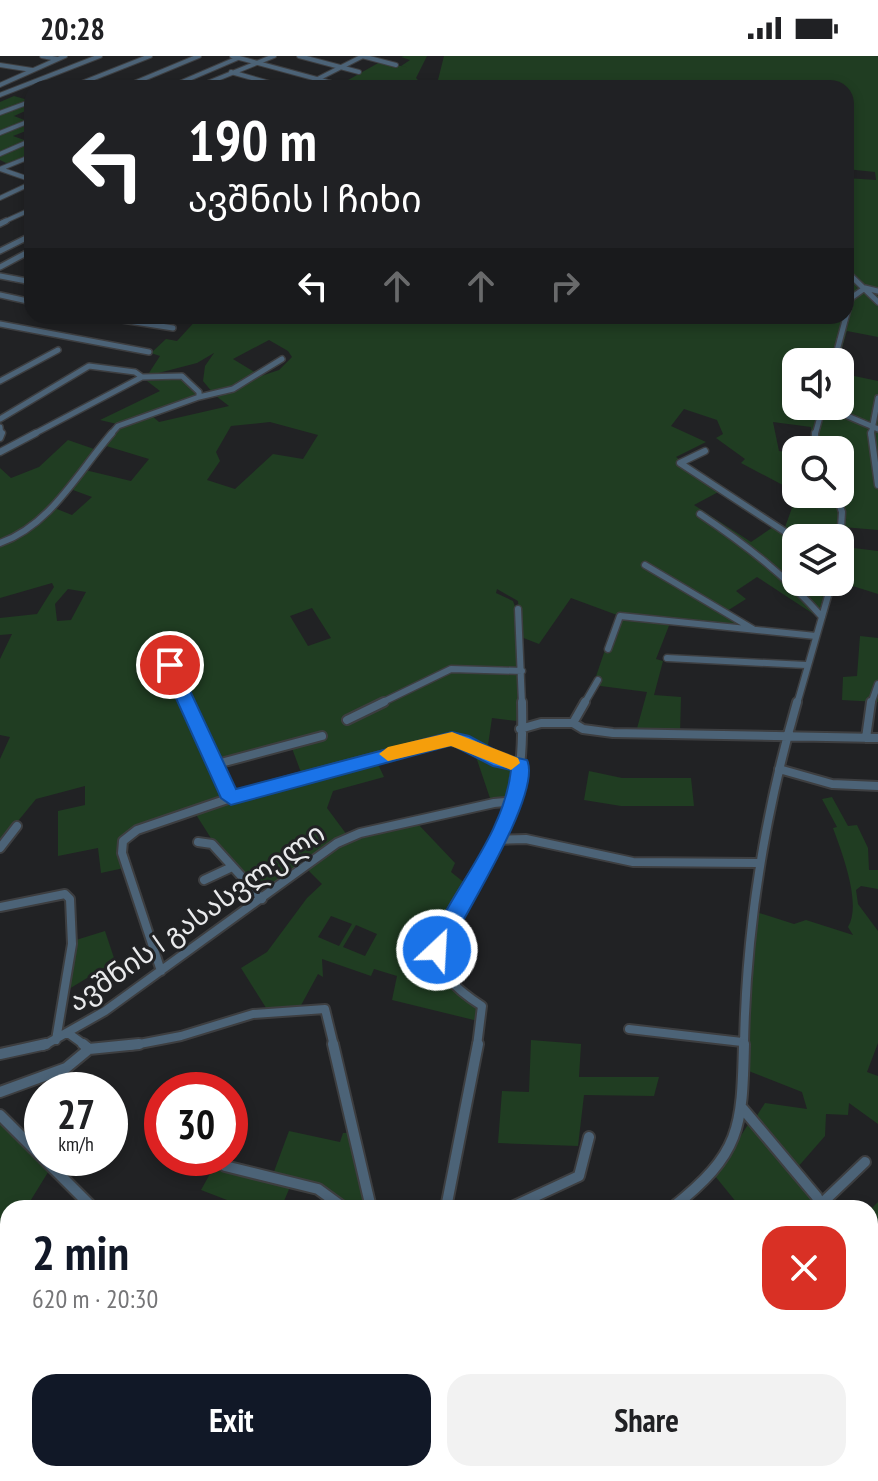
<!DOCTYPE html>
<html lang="en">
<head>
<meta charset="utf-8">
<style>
	:root { --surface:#fff; --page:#f2f2f2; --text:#202124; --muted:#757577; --accent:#111827 }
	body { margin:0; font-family:"PT Sans Narrow","Noto Sans Georgian",sans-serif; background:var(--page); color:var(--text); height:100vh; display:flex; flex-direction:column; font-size:30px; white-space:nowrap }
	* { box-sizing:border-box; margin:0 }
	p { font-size:26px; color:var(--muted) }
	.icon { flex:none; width:44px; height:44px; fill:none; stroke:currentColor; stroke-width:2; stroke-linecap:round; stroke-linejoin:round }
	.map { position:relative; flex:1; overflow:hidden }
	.sheet { position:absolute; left:0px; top:1144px; width:878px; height:282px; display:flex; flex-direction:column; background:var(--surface); border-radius:24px 24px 0 0; box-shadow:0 4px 12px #0003 }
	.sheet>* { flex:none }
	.guide { position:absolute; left:24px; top:24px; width:830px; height:244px; border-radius:24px; box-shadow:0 4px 12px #0003; background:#202124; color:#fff; overflow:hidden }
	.controls { position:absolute; left:782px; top:292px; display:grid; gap:16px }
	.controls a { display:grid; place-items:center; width:72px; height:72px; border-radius:16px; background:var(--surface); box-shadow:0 4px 12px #0003; font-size:40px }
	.speed { position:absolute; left:24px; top:1016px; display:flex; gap:16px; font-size:40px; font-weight:700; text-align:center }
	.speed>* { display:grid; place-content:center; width:104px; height:104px; border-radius:50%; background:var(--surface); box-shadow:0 4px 12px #0003; line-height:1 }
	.speed small { font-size:20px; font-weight:400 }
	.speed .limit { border:12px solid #d22; background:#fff; color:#111 }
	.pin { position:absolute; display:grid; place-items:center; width:68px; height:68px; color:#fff; margin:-34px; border:4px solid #fff; border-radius:50%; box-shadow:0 2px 8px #0007 }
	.me { position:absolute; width:88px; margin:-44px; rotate:25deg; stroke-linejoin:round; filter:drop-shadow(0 0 6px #0008) }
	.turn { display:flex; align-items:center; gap:28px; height:168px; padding:0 32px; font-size:36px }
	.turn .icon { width:104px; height:104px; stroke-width:2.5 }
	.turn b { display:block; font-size:56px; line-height:68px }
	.lanes { display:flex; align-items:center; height:76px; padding:0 32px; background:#0003; justify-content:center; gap:40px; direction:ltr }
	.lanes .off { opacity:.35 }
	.round { display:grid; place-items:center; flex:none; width:84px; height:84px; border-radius:24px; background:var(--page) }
	.overview { display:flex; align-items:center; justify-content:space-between; height:136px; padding:0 32px }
	h1 { font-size:48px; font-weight:800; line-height:60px; color:var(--accent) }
	.action { display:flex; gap:16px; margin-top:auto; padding:16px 32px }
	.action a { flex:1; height:92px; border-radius:24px; background:var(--accent); color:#fff; font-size:32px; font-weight:800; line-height:92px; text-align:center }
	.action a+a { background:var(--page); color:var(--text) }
	.status { display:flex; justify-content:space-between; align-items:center; height:56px; padding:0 40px; background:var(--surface); direction:ltr }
	.status svg { height:22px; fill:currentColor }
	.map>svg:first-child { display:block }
	.built { fill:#282b33 }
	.green { fill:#203d22; fill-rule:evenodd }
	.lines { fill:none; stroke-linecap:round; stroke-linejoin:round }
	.minor-far4-casing { stroke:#3d3e40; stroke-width:6 }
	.minor-far3-casing { stroke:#3d3e40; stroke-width:8 }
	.minor-far2-casing { stroke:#3d3e40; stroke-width:9 }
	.minor-far1-casing { stroke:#3d3e40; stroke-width:12 }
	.minor-casing { stroke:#3d3e40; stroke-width:14 }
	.tertiary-far1-casing { stroke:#3d3e40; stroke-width:6 }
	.tertiary-casing { stroke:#3d3e40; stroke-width:8 }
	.minor-far4 { stroke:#4c6377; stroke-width:4 }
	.minor-far3 { stroke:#4c6377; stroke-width:5 }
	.minor-far2 { stroke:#4c6377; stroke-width:6 }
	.minor-far1 { stroke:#4c6377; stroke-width:8 }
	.minor { stroke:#4c6377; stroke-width:10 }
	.tertiary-far1 { stroke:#4c6377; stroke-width:4 }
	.tertiary { stroke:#4c6377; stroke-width:5 }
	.route { fill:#1a73e8; stroke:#114b97; stroke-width:2 }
	.slow { fill:#f59e0b }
	.labels { text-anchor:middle; stroke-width:6; stroke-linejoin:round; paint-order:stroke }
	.street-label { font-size:28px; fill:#e9eaec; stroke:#212224 }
</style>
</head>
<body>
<div class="status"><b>20:28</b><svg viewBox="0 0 49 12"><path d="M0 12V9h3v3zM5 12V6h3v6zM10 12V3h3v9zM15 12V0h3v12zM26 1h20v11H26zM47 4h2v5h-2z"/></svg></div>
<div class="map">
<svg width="878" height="1425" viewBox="0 0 878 1425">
	<rect width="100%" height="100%" fill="#212224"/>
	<path class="built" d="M8,1249V1418H83L78,1425H0V1259Z"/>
	<path class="green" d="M404,0H427L416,22L423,29L437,28L444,0H878V281L847,275L838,306H796V350H840V317L878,325V474L843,471L840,482H796V526H827L818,561L757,521L736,535L746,543L727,555L753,571L670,567L656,603L663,605L654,639L681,641L680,678L636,676L647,636L593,629L617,559L571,542L539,588L521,581L518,545L497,533L496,537L513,545L516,553L520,621L517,665L492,662L487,696L463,682L450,681L302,719L290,687L223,706L237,737L119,785L124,812L101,817L98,792L58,800V755L85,749V730L36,743L0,787V703L10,681L0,679V603L12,578L0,579V562L37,558L54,531L52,527L0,542V488L24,479L52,451L72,459L92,441L73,434L85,414L131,425L149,403L103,389L122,370L151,359L159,366L229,350L216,340L236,334L213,337L203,325L205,310L214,297L197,307L147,320L160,300L151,297L166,283L177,285L199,261L846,260V122L876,124L875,116L846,113V32H356L341,28L380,6L411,12L401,10L410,4L401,1ZM269,284L288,295L292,301L279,314L261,320L233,303ZM684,353L717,364L723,378L716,382L745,403L741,407L796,436V398L779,395L773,366L811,371L812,394H840V438H797L784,474L776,469L751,486L694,449L722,434L676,401L706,386L671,370ZM270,366L318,379L303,403L273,398L235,433L207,424L220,405L216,396L231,370ZM68,533L86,536L71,564L57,565L55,548ZM312,552L331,582L308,590L290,560Z
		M14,40L28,44L19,49L32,52L14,60L27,65L18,69L31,73L13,80L27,85L32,82V99L8,108L0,104V46Z
		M182,323L197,336V340L117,368L100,364L160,335L147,325Z
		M68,384L94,393C69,428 43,472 0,485V412L11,422L39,411Z
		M845,491L878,495V538L840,526Z
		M860,580L878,582V646L842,644L843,621L857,620Z
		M473,692L499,706L519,712L511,747L501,742L491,745Z
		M376,704L384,721L333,735L327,752L347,779L262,839L214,787L195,757Z
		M589,715L622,722H691L694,750H621L584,744Z
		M832,741L848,770L857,769L868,792L869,814H878V833L861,830L856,834L858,848L878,875V987L867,1016L878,1020V1068L849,1047L848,1059L826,1058L825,1080L797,1112L756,1061L765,1047L807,1053L802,1036L746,1014L753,855L794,868L806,864L853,879L848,871C862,848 842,797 833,772L837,771L822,743Z
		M417,767L455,807L451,816L466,828L432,896L465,945L477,953L478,965L392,944L397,920L374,913L371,920L322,903L323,921L318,918L299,953L268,955L241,912L267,896L307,842L322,828L308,814C347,781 368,778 417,767ZM331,860L352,868L339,890L318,881ZM356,869L377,878L365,900L343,891Z
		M105,875L115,905L69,933L76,884Z
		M531,984L581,988L579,1021H659L654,1040L584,1039L578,1090L498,1087L502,1035L529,1036Z
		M0,1064L50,1113L26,1152H8V1249L0,1259Z
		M749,1067L817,1145L813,1152H741L715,1120Z
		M289,1075L340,1086L343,1077H350L368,1152H348L322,1131L272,1121Z
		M216,1107L246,1121L290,1131L281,1152H223L227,1144L201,1134Z
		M878,1146V1425H845L849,1418H870V1154Z
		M123,1418H208L204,1425H118Z"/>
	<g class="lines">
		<g class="minor-far4-casing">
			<path id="minor-far4" d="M42,0L57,3
				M299,0L359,16
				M362,0L396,9
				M0,9L32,14
				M231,16L287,32
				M69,32L150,0
				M122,32L199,0
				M168,32L238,2
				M195,32L274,0
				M300,32L363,0
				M0,39L100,0
				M0,57L32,45
				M0,77L32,64
				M0,98L32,84
				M0,113L32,100
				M0,113L32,124
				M0,142L32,127
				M1,167L32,153"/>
		</g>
		<g class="minor-far3-casing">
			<path id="minor-far3" d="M0,168L6,165
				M0,195L32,179
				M846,215L878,246
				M0,220L32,226
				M0,239L32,246
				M97,260L173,272
				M0,268L149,296
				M834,306L851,242L865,232L878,235
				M0,325L58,294
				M199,341L233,333L282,303
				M824,350L878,373
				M0,363L89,310L135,316L142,321L32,379
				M0,371L1,379
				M110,379L118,370L199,341V336L182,320L142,321
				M815,379L823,350
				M871,379L878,342"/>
		</g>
		<g class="minor-far2-casing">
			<path id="minor-far2" d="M815,377V394
				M871,377L878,429
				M0,382L2,377
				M705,395L680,407L796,483
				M0,396L36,377
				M836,438L842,456L840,487
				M700,458C746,489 786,520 822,561
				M0,487C51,469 78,416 112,377
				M645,509L753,573
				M518,553L522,648
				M608,593L620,560L816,580
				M182,598L170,609L188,648
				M667,602L806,609
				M379,648L451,613L522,615
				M584,648L598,624
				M797,648L832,526
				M871,648L878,628"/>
		</g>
		<g class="minor-far1-casing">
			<path id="minor-far1" d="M187,646L231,742
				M347,664L384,646
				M573,667L583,673L613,677L878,682
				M573,667L585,646
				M520,673L541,667H573
				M866,682L871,646
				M217,708L322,680
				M779,713L832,728L878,730
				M496,784L526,783L633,806L757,807
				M198,786L212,788L262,843
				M0,792L17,770
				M204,824L232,811
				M0,851L65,838L70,843L72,888L56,984
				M161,915L122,797L123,785L137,774L254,734L440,684L461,686L521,709
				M629,973L742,986
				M68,977L86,990
				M43,990L105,955L337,787L360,777L494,747L505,746L512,751
				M129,990L181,980L253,958L325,953L334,990
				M477,990L482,950C465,939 436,918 437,895C438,864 488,802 503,772C522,732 523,689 522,646
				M744,990C746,871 764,760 797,646"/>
		</g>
		<g class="minor-casing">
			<path id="minor" d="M83,988L89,993L139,988
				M333,988L371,1152
				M0,998L46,988
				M0,1036L66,1012L89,993
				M743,1053L817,1141L820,1152
				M0,1059L42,1101
				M43,1102L93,1152
				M225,1110L318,1133L344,1152
				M819,1150L865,1106
				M446,1152L478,988
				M510,1152L579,1120L589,1081
				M672,1152C741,1097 742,1073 744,988
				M870,1206L878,1214
				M870,1377L878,1342
				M303,1418L307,1425
				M391,1425L392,1418
				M854,1425L856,1418"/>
		</g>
		<g class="tertiary-far1-casing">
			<path id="tertiary-far1" d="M232,0L350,32
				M0,29L65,0"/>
		</g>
		<g class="tertiary-casing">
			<path id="tertiary" d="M0,211L32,194"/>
		</g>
		<use href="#minor-far4" class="minor-far4"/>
		<use href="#minor-far3" class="minor-far3"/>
		<use href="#minor-far2" class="minor-far2"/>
		<use href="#minor-far1" class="minor-far1"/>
		<use href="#minor" class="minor"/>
		<use href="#tertiary-far1" class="tertiary-far1"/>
		<use href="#tertiary" class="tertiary"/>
	</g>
	<path class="route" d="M170,603L178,609L236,733L452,676L469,680L504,699L527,704C543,737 461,864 444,900H429L426,894C451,834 504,780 511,714L493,710L452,689L231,749L221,742L161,609Z"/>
	<path class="slow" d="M452,676L518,702L520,707L511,714L451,690L388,705L379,698L388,691Z"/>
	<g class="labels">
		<g class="street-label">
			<text transform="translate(196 861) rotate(-35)" y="10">ავშნის I გასასვლელი</text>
		</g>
	</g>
</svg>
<div class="controls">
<a><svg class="icon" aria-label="sound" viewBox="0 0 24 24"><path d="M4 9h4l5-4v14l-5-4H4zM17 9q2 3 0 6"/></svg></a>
<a><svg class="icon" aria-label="search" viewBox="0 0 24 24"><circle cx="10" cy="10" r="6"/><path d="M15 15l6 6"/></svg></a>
<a><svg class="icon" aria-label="layers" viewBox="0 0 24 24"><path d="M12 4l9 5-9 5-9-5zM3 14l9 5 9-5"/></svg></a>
</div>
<div class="speed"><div>27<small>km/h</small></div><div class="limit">30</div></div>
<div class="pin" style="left:170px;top:609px;background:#d93025"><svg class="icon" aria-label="arrive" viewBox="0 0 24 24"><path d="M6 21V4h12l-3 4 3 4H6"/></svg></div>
<svg class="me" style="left:437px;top:894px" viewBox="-20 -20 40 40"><circle r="17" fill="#1a73e8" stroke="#fff" stroke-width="3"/><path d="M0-11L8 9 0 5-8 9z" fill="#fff"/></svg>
<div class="guide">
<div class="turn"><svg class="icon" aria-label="left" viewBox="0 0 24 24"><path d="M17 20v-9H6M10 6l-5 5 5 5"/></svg><div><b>190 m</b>ავშნის I ჩიხი</div></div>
<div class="lanes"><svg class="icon" aria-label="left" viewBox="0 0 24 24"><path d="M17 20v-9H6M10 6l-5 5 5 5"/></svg><svg class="icon off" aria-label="ahead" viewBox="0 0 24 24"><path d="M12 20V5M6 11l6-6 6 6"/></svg><svg class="icon off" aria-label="ahead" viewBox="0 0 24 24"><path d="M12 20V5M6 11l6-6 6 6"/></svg><svg class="icon off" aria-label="right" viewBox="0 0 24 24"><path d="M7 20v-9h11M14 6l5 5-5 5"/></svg></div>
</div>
<section class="sheet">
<div class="overview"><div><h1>2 min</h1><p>620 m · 20:30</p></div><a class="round" style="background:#d93025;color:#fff"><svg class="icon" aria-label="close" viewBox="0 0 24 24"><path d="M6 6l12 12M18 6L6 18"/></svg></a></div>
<div class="action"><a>Exit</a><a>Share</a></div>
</section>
</div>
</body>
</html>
